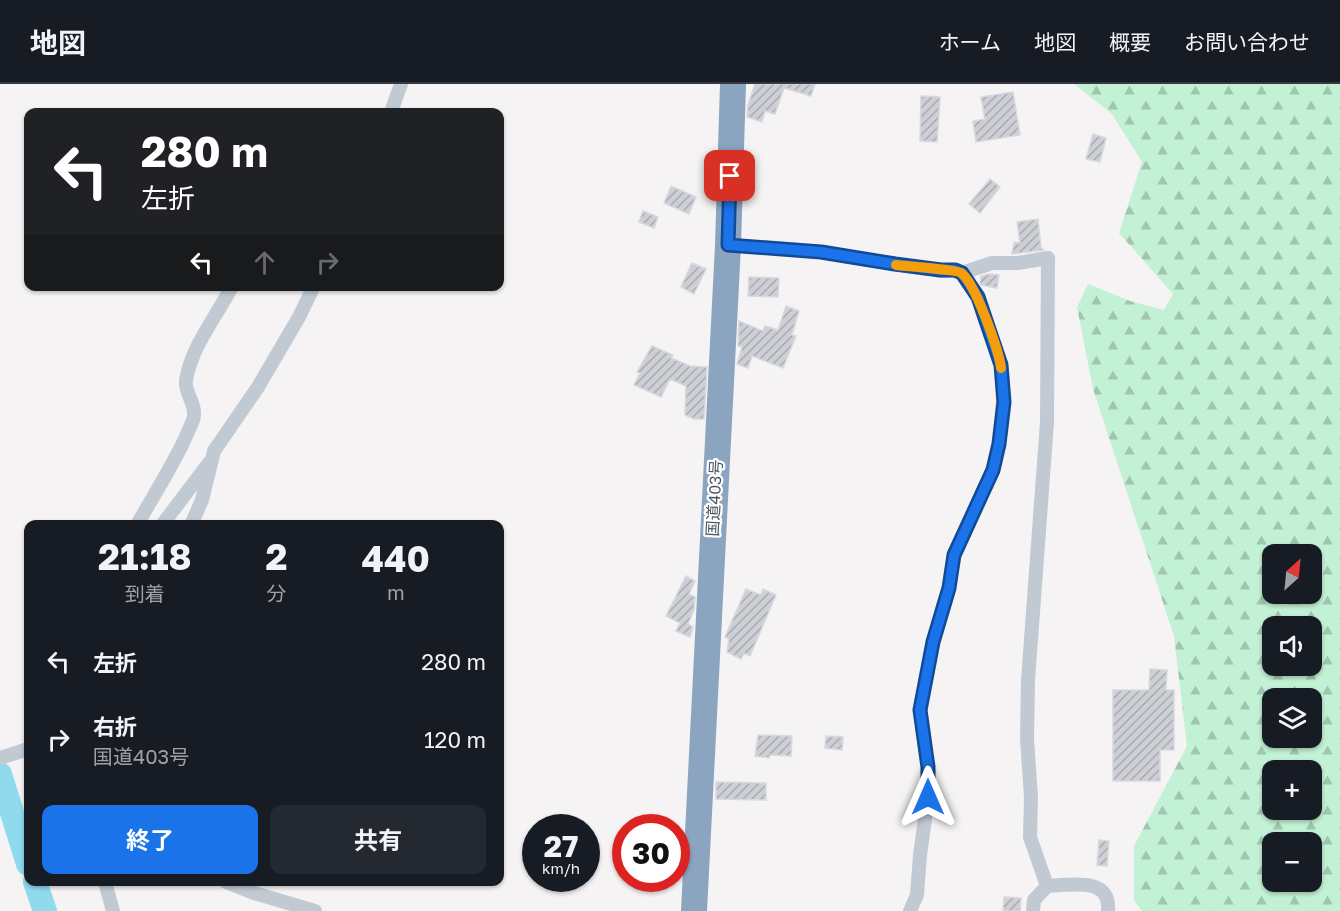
<!DOCTYPE html>
<html lang="ja">
<head>
<meta charset="utf-8">
<style>
	:root { --surface:#171b24; --page:#242831; --text:#f1f3f6; --muted:#9ea1a6; --line:#363941; --accent:#1a73e8 }
	body { margin:0; font-family:"Golos Text","Noto Sans JP",sans-serif; background:var(--page); color:var(--text); height:100vh; display:flex; flex-direction:column; font-size:22px; white-space:nowrap }
	* { box-sizing:border-box; margin:0 }
	p { font-size:20px; color:var(--muted) }
	.icon { flex:none; width:33px; height:33px; fill:none; stroke:currentColor; stroke-width:2; stroke-linecap:round; stroke-linejoin:round }
	.map { position:relative; flex:1; overflow:hidden }
	.panel { position:absolute; left:24px; top:436px; width:480px; height:366px; display:flex; flex-direction:column; background:var(--surface); border-radius:12px; box-shadow:0 2px 4px #0004 }
	.panel>* { flex:none }
	.guide { position:absolute; left:24px; top:24px; width:480px; height:183px; border-radius:12px; box-shadow:0 2px 4px #0004; background:#202124; color:#fff; overflow:hidden }
	.needle { width:39px; rotate:27deg }
	.tools { position:absolute; left:1262px; top:460px; display:grid; gap:12px }
	.tools a { display:grid; place-items:center; width:60px; height:60px; border-radius:12px; background:var(--surface); box-shadow:0 2px 4px #0004; font-size:30px }
	.speed { position:absolute; left:522px; top:730px; display:flex; gap:12px; font-size:30px; font-weight:700; text-align:center }
	.speed>* { display:grid; place-content:center; width:78px; height:78px; border-radius:50%; background:var(--surface); box-shadow:0 2px 4px #0004; line-height:1 }
	.speed small { font-size:15px; font-weight:400 }
	.speed .limit { border:9px solid #d22; background:#fff; color:#111 }
	.pin { position:absolute; display:grid; place-items:center; width:51px; height:51px; color:#fff; margin:-26px; border-radius:12px; box-shadow:0 3px 9px #0006 }
	.me { position:absolute; width:66px; margin:-33px; rotate:0deg; stroke-linejoin:round; filter:drop-shadow(0 0 4px #0008) }
	.turn { display:flex; align-items:center; gap:21px; height:126px; padding:0 18px; font-size:27px }
	.turn .icon { width:78px; height:78px; stroke-width:2.5 }
	.turn b { display:block; font-size:42px; line-height:51px }
	.lanes { display:flex; align-items:center; height:57px; padding:0 18px; background:#0003; justify-content:center; gap:30px; direction:ltr }
	.lanes .off { opacity:.35 }
	.eta { display:flex; justify-content:space-evenly; align-items:center; height:102px; text-align:center }
	.eta b { font-size:36px; font-weight:700; line-height:42px }
	.primary-button { display:flex; gap:12px; margin-top:auto; padding:12px 18px }
	.primary-button a { flex:1; height:69px; border-radius:12px; background:var(--accent); color:#fff; font-size:24px; font-weight:700; line-height:69px; text-align:center }
	.primary-button a+a { background:var(--page); color:var(--text) }
	ul { padding:0; list-style:none }
	li { display:flex; align-items:center; gap:18px; height:78px; padding:0 18px }
	li div { flex:1 }
	li b { display:block; font-size:22px }
	li em { font-style:normal }
	header { display:flex; align-items:center; gap:36px; box-sizing:border-box; height:84px; padding:0 30px; background:var(--surface); border-bottom:2px solid var(--line) }
	header strong { font-size:28px }
	nav { display:flex; gap:33px; margin-inline-start:auto; font-size:21px }
	.map>svg:first-child { display:block }
	.forest { fill:url(#forest-firs); fill-rule:evenodd }
	.lines { fill:none; stroke-linecap:round; stroke-linejoin:round }
	.river { stroke:#90daee; stroke-width:24 }
	.building { fill:url(#building-hatch); stroke:#d7d9de; stroke-width:1.5 }
	.street { stroke:#c1cad2; stroke-width:14 }
	.highway { stroke:#8ba5c1; stroke-width:26 }
	.route-casing { stroke:#114b97; stroke-width:15 }
	.route { stroke:#1a73e8; stroke-width:10 }
	.slow { stroke:#f59e0b; stroke-width:10 }
	.labels { text-anchor:middle; stroke-width:4.5; stroke-linejoin:round; paint-order:stroke }
	.street-label { font-size:16px; fill:#4a5661; stroke:#fff }
</style>
</head>
<body>
<header>
<strong>地図</strong>
<nav><a>ホーム</a><a>地図</a><a>概要</a><a>お問い合わせ</a></nav>
</header>
<div class="map">
<svg width="1340" height="827" viewBox="0 0 1340 827">
	<defs>
		<pattern id="forest-firs" width="22" height="20" patternUnits="userSpaceOnUse" patternTransform="scale(1.5)"><rect width="22" height="20" fill="#c3f1d5"/><path d="M5 1l3.5 6h-7zM16 11l3.5 6h-7z" fill="#a0c6b0"/></pattern>
		<pattern id="building-hatch" width="6" height="6" patternUnits="userSpaceOnUse" patternTransform="scale(1.5)"><rect width="6" height="6" fill="#cdcfd5"/><path d="M-1 1l2-2M0 6l6-6M5 7l2-2" fill="none" stroke="#a8abb0"/></pattern>
	</defs>
	<rect width="100%" height="100%" fill="#f5f3f3"/>
	<path class="forest" d="M1074,0H1340V827H1142L1134,816V762L1187,662L1174,552L1093,305L1077,223L1088,200L1130,217L1164,226L1173,210L1119,149L1142,78L1112,30ZM1272,471H1311V510H1272ZM1272,543H1311V582H1272ZM1272,615H1311V654H1272ZM1272,687H1311V726H1272ZM1272,759H1311V798H1272Z"/>
	<g class="lines">
		<path class="river" d="M0,690L28,780
			M35,798L45,827"/>
	</g>
	<path class="building" d="M755,0H815L811,12L784,4L775,30L765,27L762,38L747,33L748,21Z
		M1013,8L1020,51L976,58L973,37L985,35L981,13Z
		M921,12L940,13L937,58L920,57Z
		M1093,50L1106,54L1100,78L1086,75Z
		M990,95L1000,103L980,129L969,120Z
		M671,102L696,113L689,130L664,119Z
		M643,127L658,133L654,144L639,138Z
		M1038,135L1041,164L1044,166L1012,170L1014,158L1020,159L1017,138Z
		M692,179L706,185L694,210L681,203Z
		M989,190L999,191L997,204L981,201L980,199L981,192Z
		M749,193L779,194L778,213L748,212Z
		M786,222L799,227L792,251L796,252L783,284L752,272L748,284L737,280L742,263L738,262L739,237L763,247L765,242L778,246Z
		M652,262L673,271L671,274L690,282L707,283L704,335H694L685,331L686,302L670,295L661,313L634,301L640,289L637,288Z
		M686,492L695,497L689,510L695,513L694,526L688,540L693,543L690,553L676,547L680,539L666,532Z
		M746,505L761,511L763,505L776,511L750,572L744,569L741,575L727,568L729,555L725,553Z
		M1150,585L1167,586L1166,606H1174V666H1160V697H1113V606H1149Z
		M758,651L792,652L791,672L770,671L769,674L755,672Z
		M826,652L843,653L842,666L825,664Z
		M716,698L766,699V716L716,715Z
		M1099,756L1109,757L1107,782L1097,781Z
		M1004,813L1021,814L1020,827H1003Z"/>
	<g class="lines">
		<path class="street" d="M391,28L401,0
			M728,161L821,168L895,180L941,187L955,186L962,189L992,179H1018L1048,174L1047,338L1028,596L1027,655L1031,713L1030,753L1047,802L1034,816L1033,827
			M137,441C156,407 179,372 193,336C198,322 184,309 186,296C192,261 216,234 232,202
			M162,441L209,379
			M191,441L202,416L214,367L258,303L299,233L314,202
			M0,674L28,665
			M105,798L113,827
			M226,798L254,809L315,827
			M1047,802C1070,801 1111,792 1108,827
			M910,827L917,811L920,771L928,713V683L920,626L933,558L949,504L954,471L993,386L999,360L1003,318L1001,281L978,213L962,189"/>
		<path class="highway" d="M694,827L728,161L733,0"/>
	</g>
	<g class="lines">
		<g class="route-casing">
			<path id="route" d="M730,92L728,161L821,168L895,180L941,186H955L962,189L978,213L1001,281L1004,318L999,360L993,386L954,471L949,504L933,558L920,626L928,683V713"/>
		</g>
		<use href="#route" class="route"/>
		<path class="slow" d="M896,181C905,182 958,186 961,189C975,198 999,267 1001,284"/>
	</g>
	<g class="labels">
		<g class="street-label">
			<text transform="translate(714 414) rotate(-87)" y="6">国道403号</text>
		</g>
	</g>
</svg>
<div class="tools">
<a><svg class="needle" viewBox="-14 -14 28 28"><path d="M0-13l5 13h-10z" fill="#e53935"/><path d="M0 13l5-13h-10z" fill="#9ea1a6"/></svg></a>
<a><svg class="icon" aria-label="sound" viewBox="0 0 24 24"><path d="M4 9h4l5-4v14l-5-4H4zM17 9q2 3 0 6"/></svg></a>
<a><svg class="icon" aria-label="layers" viewBox="0 0 24 24"><path d="M12 4l9 5-9 5-9-5zM3 14l9 5 9-5"/></svg></a>
<a>+</a>
<a>−</a>
</div>
<div class="speed"><div>27<small>km/h</small></div><div class="limit">30</div></div>
<div class="pin" style="left:730px;top:92px;background:#d93025"><svg class="icon" aria-label="arrive" viewBox="0 0 24 24"><path d="M6 21V4h12l-3 4 3 4H6"/></svg></div>
<svg class="me" style="left:928px;top:713px" viewBox="-20 -20 40 40"><path d="M0-17L14 15 0 8-14 15z" fill="#1a73e8" stroke="#fff" stroke-width="4"/></svg>
<div class="guide">
<div class="turn"><svg class="icon" aria-label="left" viewBox="0 0 24 24"><path d="M17 20v-9H6M10 6l-5 5 5 5"/></svg><div><b>280 m</b>左折</div></div>
<div class="lanes"><svg class="icon" aria-label="left" viewBox="0 0 24 24"><path d="M17 20v-9H6M10 6l-5 5 5 5"/></svg><svg class="icon off" aria-label="ahead" viewBox="0 0 24 24"><path d="M12 20V5M6 11l6-6 6 6"/></svg><svg class="icon off" aria-label="right" viewBox="0 0 24 24"><path d="M7 20v-9h11M14 6l5 5-5 5"/></svg></div>
</div>
<section class="panel">
<div class="eta">
<div><b>21:18</b><p>到着</p></div>
<div><b>2</b><p>分</p></div>
<div><b>440</b><p>m</p></div>
</div>
<ul>
<li><svg class="icon" aria-label="left" viewBox="0 0 24 24"><path d="M17 20v-9H6M10 6l-5 5 5 5"/></svg><div><b>左折</b></div><em>280 m</em></li>
<li><svg class="icon" aria-label="right" viewBox="0 0 24 24"><path d="M7 20v-9h11M14 6l5 5-5 5"/></svg><div><b>右折</b><p>国道403号</p></div><em>120 m</em></li>
</ul>
<div class="primary-button"><a>終了</a><a>共有</a></div>
</section>
</div>
</body>
</html>
